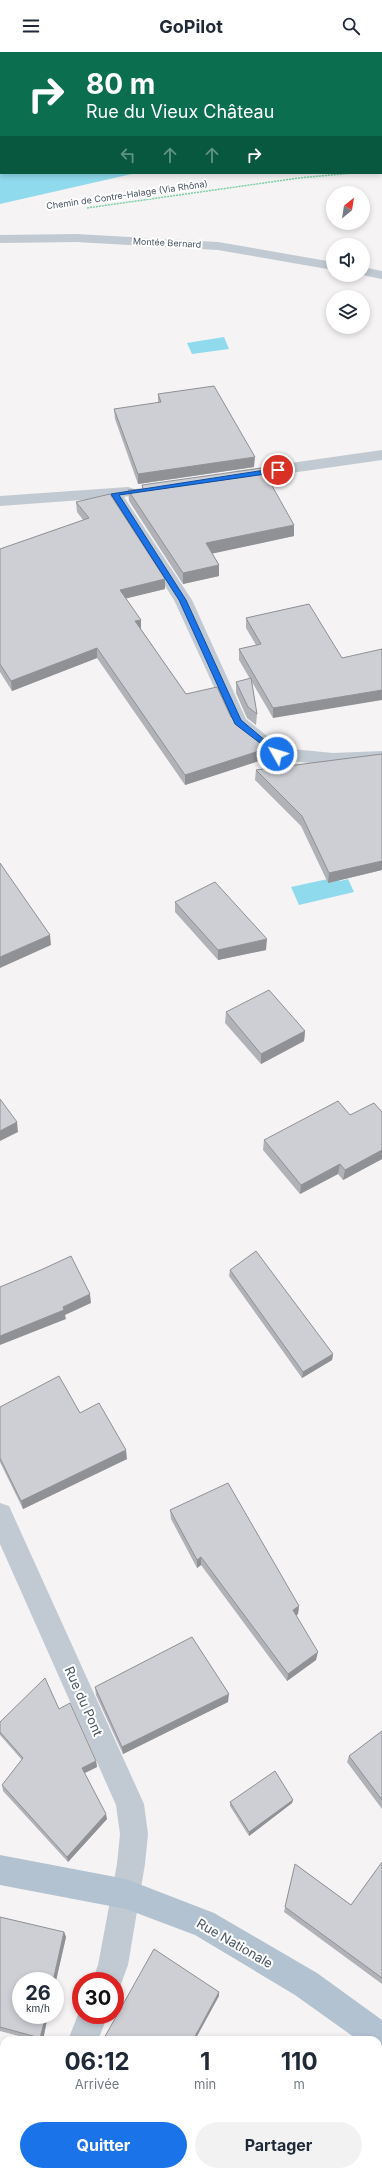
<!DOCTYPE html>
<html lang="fr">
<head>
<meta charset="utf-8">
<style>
	:root { --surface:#fff; --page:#f2f2f3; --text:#1f2937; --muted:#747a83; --accent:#1a73e8 }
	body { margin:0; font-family:Inter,sans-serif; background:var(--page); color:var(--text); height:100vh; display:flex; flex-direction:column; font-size:15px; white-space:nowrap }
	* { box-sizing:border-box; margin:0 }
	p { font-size:13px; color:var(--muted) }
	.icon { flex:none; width:22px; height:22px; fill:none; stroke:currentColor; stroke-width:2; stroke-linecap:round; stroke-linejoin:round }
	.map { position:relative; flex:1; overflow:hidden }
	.sheet { position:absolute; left:0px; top:1984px; width:382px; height:140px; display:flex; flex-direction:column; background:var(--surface); border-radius:12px 12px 0 0; box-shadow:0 2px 6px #0003 }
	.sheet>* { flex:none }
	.top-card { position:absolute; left:0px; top:0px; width:382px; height:122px; box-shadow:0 2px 6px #0003; background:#0b6e4f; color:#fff; overflow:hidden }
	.needle { width:26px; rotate:30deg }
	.controls { position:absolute; left:326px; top:134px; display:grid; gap:8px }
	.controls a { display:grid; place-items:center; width:44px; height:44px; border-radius:50%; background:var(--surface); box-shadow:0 2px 6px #0003; font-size:20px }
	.speed { position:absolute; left:12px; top:1920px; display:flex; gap:8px; font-size:20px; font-weight:700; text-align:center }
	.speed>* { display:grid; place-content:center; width:52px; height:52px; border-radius:50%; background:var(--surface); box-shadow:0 2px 6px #0003; line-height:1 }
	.speed small { font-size:10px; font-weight:400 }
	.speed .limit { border:6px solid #d22; background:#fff; color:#111 }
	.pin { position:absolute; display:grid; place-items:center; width:34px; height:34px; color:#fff; margin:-17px; border:2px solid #fff; border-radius:50%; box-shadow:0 1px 4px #0007 }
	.me { position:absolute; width:44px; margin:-22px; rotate:309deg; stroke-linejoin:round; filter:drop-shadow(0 0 3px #0008) }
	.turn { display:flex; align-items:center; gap:14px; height:84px; padding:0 20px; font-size:18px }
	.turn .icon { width:52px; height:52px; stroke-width:2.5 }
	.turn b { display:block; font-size:28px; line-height:34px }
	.lanes { display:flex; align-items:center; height:38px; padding:0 20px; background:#0003; justify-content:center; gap:20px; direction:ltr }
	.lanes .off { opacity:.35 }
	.eta { display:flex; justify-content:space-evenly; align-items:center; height:68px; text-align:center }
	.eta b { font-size:24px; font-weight:700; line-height:28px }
	.primary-button { display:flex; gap:8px; margin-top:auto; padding:8px 20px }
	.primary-button a { flex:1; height:46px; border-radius:24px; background:var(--accent); color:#fff; font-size:16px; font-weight:700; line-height:46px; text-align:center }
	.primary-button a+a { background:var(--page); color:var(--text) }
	header { display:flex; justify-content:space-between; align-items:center; height:52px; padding:0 20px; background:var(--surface); font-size:18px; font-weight:700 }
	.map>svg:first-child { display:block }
	.water { fill:#90daee }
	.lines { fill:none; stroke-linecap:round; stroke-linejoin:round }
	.path { stroke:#7ad0a6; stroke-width:1.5; stroke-dasharray:2 1; stroke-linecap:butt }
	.minor { fill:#c1cad2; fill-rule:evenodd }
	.major { fill:#b3c2d1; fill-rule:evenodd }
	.wall { fill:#b0b2b7 }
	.shaded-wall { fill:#909195 }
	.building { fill:#cdcfd5; stroke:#909195 }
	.route { fill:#1a73e8; stroke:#114b97 }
	.labels { text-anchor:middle; stroke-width:4; stroke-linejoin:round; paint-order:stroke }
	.far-street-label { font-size:9px; fill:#4a5661; stroke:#fff }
	.near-street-label { font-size:13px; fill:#4a5661; stroke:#fff }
</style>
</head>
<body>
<header><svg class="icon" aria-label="menu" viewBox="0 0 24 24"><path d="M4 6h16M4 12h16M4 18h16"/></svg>GoPilot<svg class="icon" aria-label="search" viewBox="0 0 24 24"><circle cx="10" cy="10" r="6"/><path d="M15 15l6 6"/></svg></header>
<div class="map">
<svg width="382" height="2124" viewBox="0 0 382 2124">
	<rect width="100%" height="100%" fill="#f5f3f3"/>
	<path class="water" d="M0,0H382V86L381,1H1V121H136L0,152Z
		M224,285L229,297L192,302L187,291Z
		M337,825L340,829L348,827L354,840L299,853L291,835Z"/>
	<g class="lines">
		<path class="path" d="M87,156L299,126L352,121"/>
		<path class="minor" d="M76,182L218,190L333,210V218L218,198L76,190L0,191V183Z
			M363,215L382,219V227L362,223Z
			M382,398V408L234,429L228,427L226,424L228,421L234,419Z
			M128,435L134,437L136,440L134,443L124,445L192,548L246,667L282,696L333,701L382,699V711L333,713L277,708L270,707L232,674L174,548L109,446L0,454V444Z
			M0,1451L9,1454L144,1752L148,1782L145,1812L128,1913L118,1940L115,1941V1929H92L98,1913L117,1812L120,1782L116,1753L0,1492Z
			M81,1955V1963H108L98,1988H68Z
			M4,2106V2120H24L22,2124H0V2107Z"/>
		<path class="major" d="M0,1803L126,1827L214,1861L317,1921L382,1968V2002L378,2001V1988H358L295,1943L195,1883L126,1857L0,1833Z"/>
	</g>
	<path class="wall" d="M158,342L254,415L138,432L115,367L114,357L158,351Z
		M142,433L294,484L212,501L219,513V524L183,532L129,449L128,438L142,437Z
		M76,450L165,527V537L126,546L141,577L186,642L231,665L262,698V708L185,733L97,606L12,639L0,620V497L83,468L77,460Z
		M309,552L273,666L252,630L257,662L256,673L247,666L236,641V630L250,627L239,608V597L256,593L246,576V566Z
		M382,702V818L328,831L301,774L255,728L256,718Z
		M175,850L266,898L218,908L175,860Z
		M226,960L305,979L304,989L261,1012L225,971Z
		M382,1060V1107L343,1128L338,1122L300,1142L263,1098L264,1088L350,1063Z
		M230,1218L333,1302L332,1308L302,1326L229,1224Z
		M0,1355L80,1361L127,1407L23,1457L0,1410Z
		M170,1458L299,1554L298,1562L296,1564L316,1608L287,1629L201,1513L197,1516L171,1467Z
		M95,1635L228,1650L123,1702L96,1643Z
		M59,1657L96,1709L97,1715L84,1721L107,1767L68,1810L3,1739L2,1733L22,1708L0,1683V1670Z
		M382,1679V1757L347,1710L349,1704Z
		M293,1748L292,1751L249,1784L230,1754V1750Z
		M382,1810V1932L284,1860L295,1812L351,1853Z
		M0,1865L64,1880L66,1885L55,1933V1929L43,1988H34L0,1979Z
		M316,2120H378L382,2124H321Z"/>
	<path class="shaded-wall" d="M255,405L254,415L138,432V422Z
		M294,473V484L206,503V491Z
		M219,513V524L183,532V521Z
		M165,527V537L120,548V538Z
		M141,568V578L135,569Z
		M97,596V606L12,639L11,629Z
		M382,638V648L273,666V656Z
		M262,698V708L185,733V723Z
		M382,809V818L328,831L329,821Z
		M50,883L51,893L0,916V905Z
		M267,887L266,898L218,908V898Z
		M305,979L304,989L261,1012V1002Z
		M17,1070L18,1080L0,1089V1079Z
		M382,1098V1107L343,1128L345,1118Z
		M340,1112L338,1122L300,1142L301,1133Z
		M90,1242L91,1251L65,1263L66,1267L0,1293V1284Z
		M333,1302L332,1308L302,1326L303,1320Z
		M126,1398L127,1407L23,1457L21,1449Z
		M201,1505V1513L197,1516V1508Z
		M299,1554L298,1562L291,1566L293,1558Z
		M318,1600L316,1608L287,1629L288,1622Z
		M229,1642L228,1650L123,1702L122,1695Z
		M96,1709L97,1715L83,1722L82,1716Z
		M293,1748L292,1751L249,1784V1780Z
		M106,1762L107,1767L68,1810L67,1805Z
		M64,1880L66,1885L55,1933V1929H53Z
		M219,1940V1944L195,1988H193Z
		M46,1963H48L43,1988H41L40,1986Z
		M4,2084V2091L0,2098V2091Z"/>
	<path class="building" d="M214,334L255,405L138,422L114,357L161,350L158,342Z
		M262,416L294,473L206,491L219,513L183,521L128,438L143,437L142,433Z
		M110,442L165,527L120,538L141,568L135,569L186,642L217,635L231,665L261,691L262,698L185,723L97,596L11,629L0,612V497L89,466L76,450Z
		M309,552L342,606L382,597V638L273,656L239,597L261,592L246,566Z
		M251,626L257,662L248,655L236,630Z
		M382,702V809L329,821L302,764L256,718Z
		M0,811L50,883L0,905Z
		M215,830L267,887L218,898L175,850Z
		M269,938L305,979L261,1002L226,960Z
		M0,1047L17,1070L0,1079Z
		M338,1049L350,1063L374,1051L382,1060V1098L345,1118L340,1112L301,1133L264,1088Z
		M256,1199L333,1302L303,1320L230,1218Z
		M71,1204L90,1242L63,1255L64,1258L0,1284V1235L43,1217Z
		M59,1324L80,1361L99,1351L126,1398L21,1449L0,1406V1355Z
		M228,1431L299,1554L293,1558L318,1600L288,1622L201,1505L197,1508L170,1458Z
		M192,1585L229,1642L122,1695L95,1635Z
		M45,1626L59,1657L70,1651L96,1709L82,1716L106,1762L67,1805L2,1733L23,1706L0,1680V1670Z
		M382,1679V1748L349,1704Z
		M275,1719L293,1748L249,1780L230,1750Z
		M382,1810V1926L285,1855L295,1812L351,1853Z
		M0,1865L64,1880L53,1929H21V1963H46L40,1986L0,1975Z
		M154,1897L219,1940L193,1988H103Z
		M0,2038L4,2041V2084L0,2091Z
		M378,2052L381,2054L378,2060Z
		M382,2065V2124H325L320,2120H378V2069Z"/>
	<path class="route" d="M278,416L280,417V420L119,443L186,548L241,668L279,700V703L277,704L235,672L179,548L111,442Z"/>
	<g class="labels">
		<g class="far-street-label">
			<text transform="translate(127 143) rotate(-8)" y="3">Chemin de Contre-Halage (Via Rhôna)</text>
			<text transform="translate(167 191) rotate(3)" y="3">Montée Bernard</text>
		</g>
		<g class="near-street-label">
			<text transform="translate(84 1649) rotate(66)" y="5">Rue du Pont</text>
			<text transform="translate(235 1891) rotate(30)" y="5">Rue Nationale</text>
		</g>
	</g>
</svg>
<div class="controls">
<a><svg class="needle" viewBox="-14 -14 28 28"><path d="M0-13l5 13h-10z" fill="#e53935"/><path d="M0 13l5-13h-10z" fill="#747a83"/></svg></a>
<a><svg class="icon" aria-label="sound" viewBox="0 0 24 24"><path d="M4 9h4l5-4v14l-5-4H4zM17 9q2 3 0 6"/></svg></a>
<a><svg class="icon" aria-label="layers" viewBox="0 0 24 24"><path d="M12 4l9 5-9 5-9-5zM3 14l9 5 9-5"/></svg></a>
</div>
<div class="speed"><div>26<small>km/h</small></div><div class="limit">30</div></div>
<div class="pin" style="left:278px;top:418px;background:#d93025"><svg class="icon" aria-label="arrive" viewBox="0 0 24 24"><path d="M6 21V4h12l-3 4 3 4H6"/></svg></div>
<svg class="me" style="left:277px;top:702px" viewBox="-20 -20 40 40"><circle r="17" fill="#1a73e8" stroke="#fff" stroke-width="3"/><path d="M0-11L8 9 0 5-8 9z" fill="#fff"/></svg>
<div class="top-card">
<div class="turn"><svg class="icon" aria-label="right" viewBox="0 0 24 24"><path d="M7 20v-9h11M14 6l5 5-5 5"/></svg><div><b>80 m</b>Rue du Vieux Château</div></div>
<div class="lanes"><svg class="icon off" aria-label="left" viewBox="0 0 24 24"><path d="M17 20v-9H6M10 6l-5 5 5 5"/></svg><svg class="icon off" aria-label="ahead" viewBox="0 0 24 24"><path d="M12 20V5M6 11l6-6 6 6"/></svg><svg class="icon off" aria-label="ahead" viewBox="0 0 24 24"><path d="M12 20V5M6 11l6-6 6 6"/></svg><svg class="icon" aria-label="right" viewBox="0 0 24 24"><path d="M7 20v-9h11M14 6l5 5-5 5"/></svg></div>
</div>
<section class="sheet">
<div class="eta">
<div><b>06:12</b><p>Arrivée</p></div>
<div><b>1</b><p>min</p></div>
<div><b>110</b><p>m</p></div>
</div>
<div class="primary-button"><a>Quitter</a><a>Partager</a></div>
</section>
</div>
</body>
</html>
